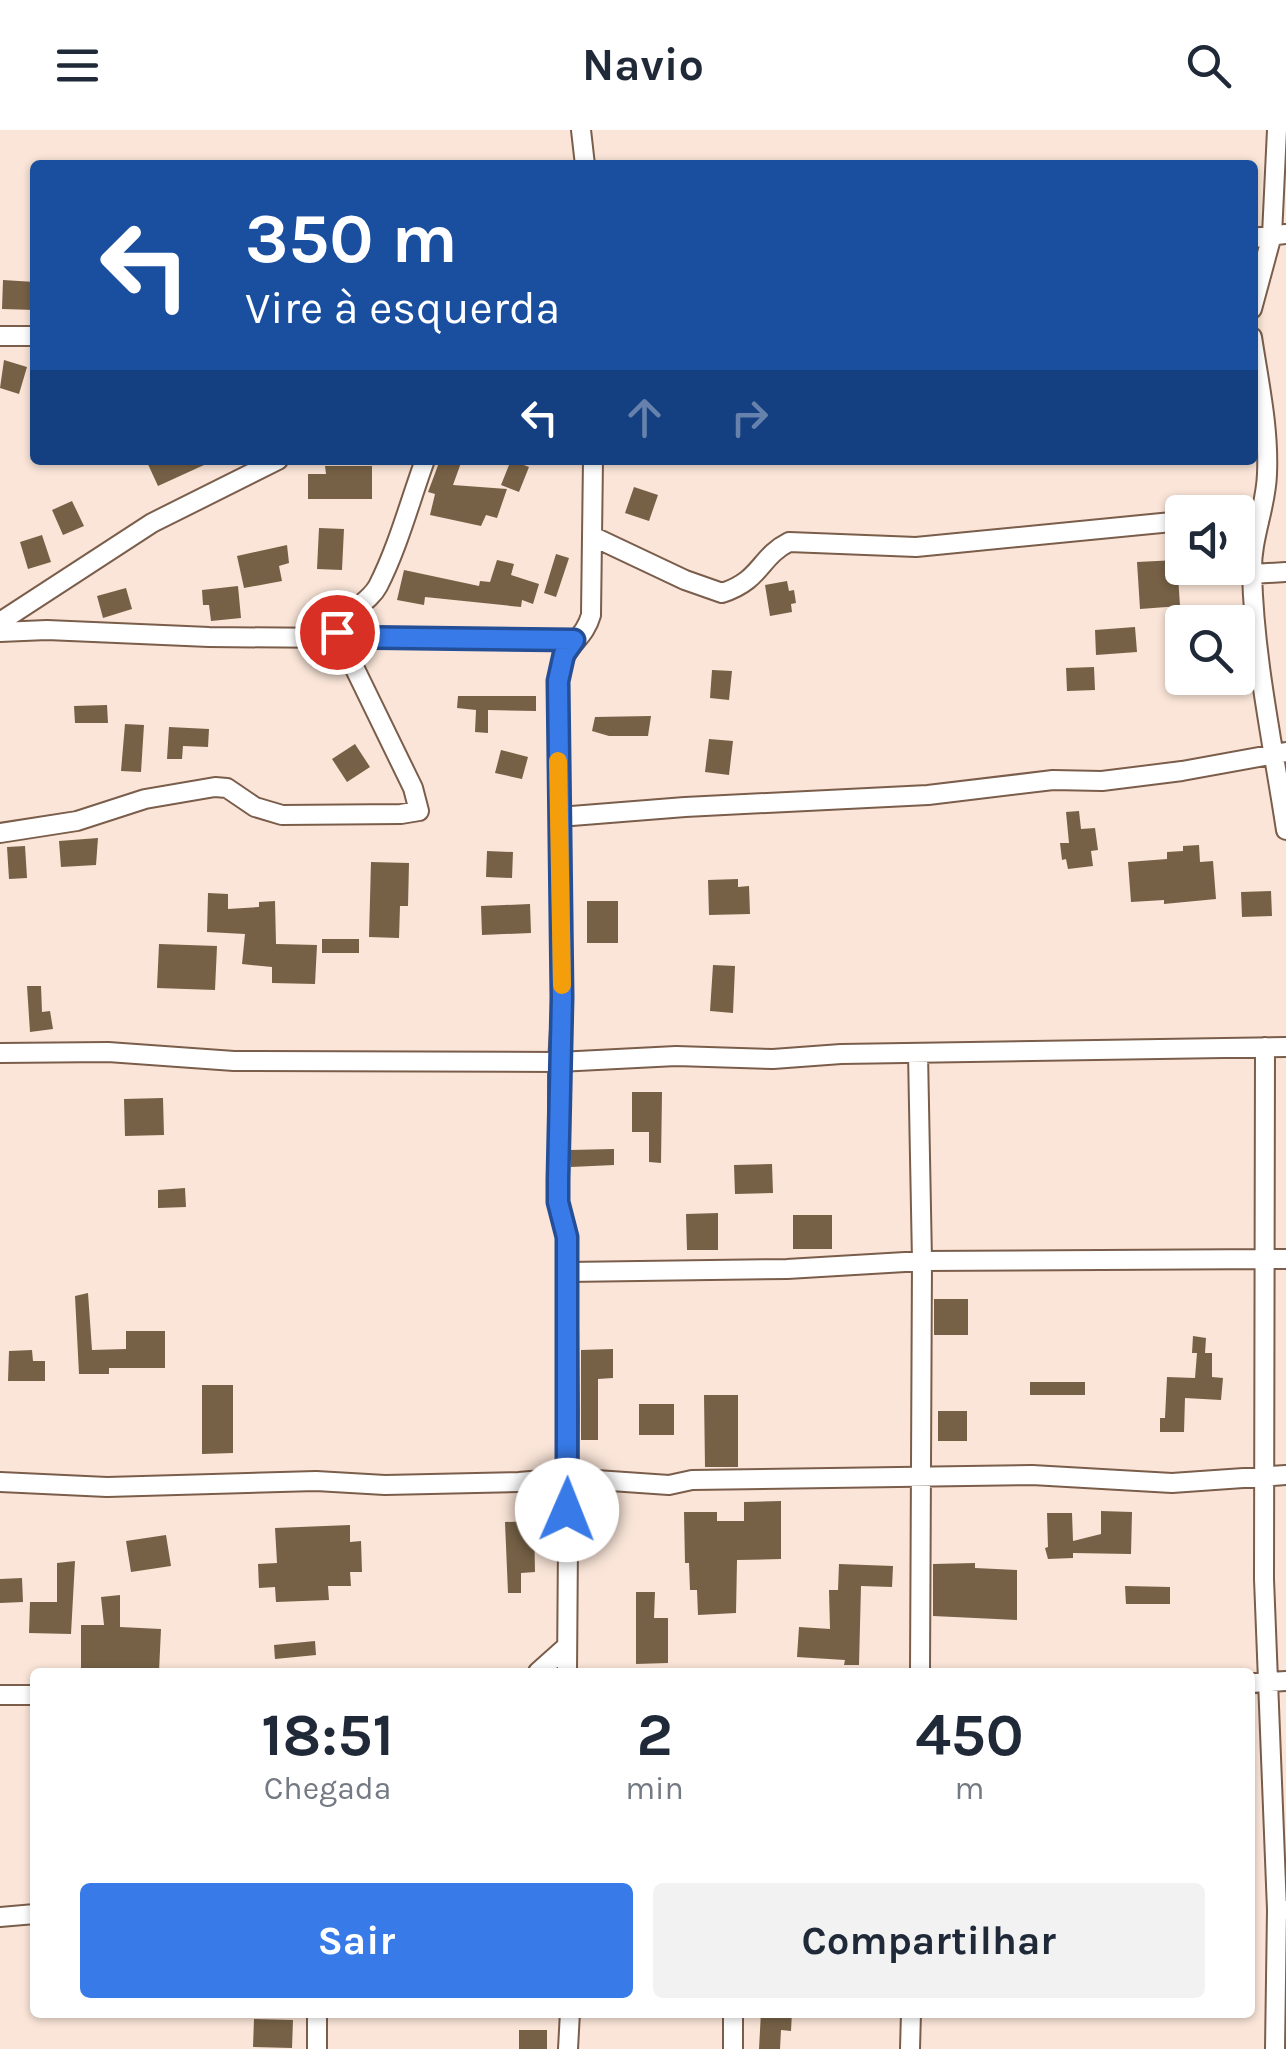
<!DOCTYPE html>
<html lang="pt">
<head>
<meta charset="utf-8">
<style>
	:root { --surface:#fff; --page:#f2f2f3; --text:#1f2937; --muted:#747a83; --accent:#377ae8 }
	body { margin:0; font-family:Karla,sans-serif; background:var(--page); color:var(--text); height:100vh; display:flex; flex-direction:column; font-size:38px; white-space:nowrap }
	* { box-sizing:border-box; margin:0 }
	p { font-size:32px; color:var(--muted) }
	.icon { flex:none; width:55px; height:55px; fill:none; stroke:currentColor; stroke-width:2; stroke-linecap:round; stroke-linejoin:round }
	.map { position:relative; flex:1; overflow:hidden }
	.panel { position:absolute; left:30px; top:1538px; width:1225px; height:350px; display:flex; flex-direction:column; background:var(--surface); border-radius:10px; box-shadow:0 2px 8px #0004 }
	.panel>* { flex:none }
	.banner { position:absolute; left:30px; top:30px; width:1228px; height:305px; border-radius:10px; box-shadow:0 2px 8px #0004; background:#1a4fa0; color:#fff; overflow:hidden }
	.fabs { position:absolute; left:1165px; top:365px; display:grid; gap:20px }
	.fabs a { display:grid; place-items:center; width:90px; height:90px; border-radius:10px; background:var(--surface); box-shadow:0 2px 8px #0004; font-size:50px }
	.pin { position:absolute; display:grid; place-items:center; width:85px; height:85px; color:#fff; margin:-42px; border:5px solid #fff; border-radius:50%; box-shadow:0 2px 10px #0007 }
	.me { position:absolute; width:110px; margin:-55px; rotate:1deg; stroke-linejoin:round; filter:drop-shadow(0 0 8px #0008) }
	.turn { display:flex; align-items:center; gap:35px; height:210px; padding:0 50px; font-size:45px }
	.turn .icon { width:130px; height:130px; stroke-width:2.5 }
	.turn b { display:block; font-size:70px; line-height:85px }
	.lanes { display:flex; align-items:center; height:95px; padding:0 50px; background:#0003; justify-content:center; gap:50px; direction:ltr }
	.lanes .off { opacity:.35 }
	.eta { display:flex; justify-content:space-evenly; align-items:center; height:170px; text-align:center }
	.eta b { font-size:60px; font-weight:700; line-height:70px }
	.button { display:flex; gap:20px; margin-top:auto; padding:20px 50px }
	.button a { flex:1; height:115px; border-radius:10px; background:var(--accent); color:#fff; font-size:40px; font-weight:700; line-height:115px; text-align:center }
	.button a+a { background:var(--page); color:var(--text) }
	header { display:flex; justify-content:space-between; align-items:center; height:130px; padding:0 50px; background:var(--surface); font-size:45px; font-weight:700 }
	.map>svg:first-child { display:block }
	.building { fill:#766146 }
	.lines { fill:none; stroke-linecap:round; stroke-linejoin:round }
	.street-casing { stroke:#7a5d4a; stroke-width:22 }
	.street { stroke:#fff; stroke-width:18 }
	.route-casing { stroke:#244f97; stroke-width:25 }
	.route { stroke:#377ae8; stroke-width:18 }
	.slow { stroke:#f59e0b; stroke-width:18 }
</style>
</head>
<body>
<header><svg class="icon" aria-label="menu" viewBox="0 0 24 24"><path d="M4 6h16M4 12h16M4 18h16"/></svg>Navio<svg class="icon" aria-label="search" viewBox="0 0 24 24"><circle cx="10" cy="10" r="6"/><path d="M15 15l6 6"/></svg></header>
<div class="map">
<svg width="1286" height="1919" viewBox="0 0 1286 1919">
	<rect width="100%" height="100%" fill="#fae5d8"/>
	<path class="building" d="M3,150L35,152V180L2,179Z
		M4,230L27,237L19,264L0,258Z
		M146,330H215L158,356Z
		M440,330H462L453,355L507,359L497,388L486,385L481,396L430,385L435,364L428,362Z
		M511,330L529,337L519,362L501,355Z
		M325,336H372V369H308V344H326Z
		M634,357L658,365L649,391L625,383Z
		M72,371L84,396L63,405L52,380Z
		M319,398L344,399L342,440L317,439Z
		M42,405L51,432L28,439L20,412Z
		M287,415L289,433L279,436L282,451L244,458L237,426Z
		M556,424L569,428L556,467L544,463Z
		M497,430L514,434L511,445L539,454L533,474L522,470L521,477L425,467L424,475L397,470L404,440L479,456L480,451L490,452Z
		M1177,430L1180,476L1140,479L1137,432Z
		M787,451L789,461L794,460L796,473L791,474L792,482L770,486L765,455Z
		M238,456L241,488L211,491L209,475H203L202,460Z
		M126,458L132,479L103,488L97,466Z
		M1135,497L1137,522L1096,525L1095,500Z
		M1094,537L1095,560L1067,561L1066,538Z
		M712,540L732,541L729,570L710,568Z
		M458,566H536V581L488,580V603L475,602L476,580L457,578Z
		M107,575L108,593H75L74,576Z
		M651,586L648,606H609L592,601L595,587Z
		M125,594L144,595L141,642L121,641Z
		M169,597L209,599L208,617L183,616L182,629H167Z
		M709,609L733,611L729,645L705,642Z
		M355,614L370,637L347,652L332,629Z
		M501,620L528,627L522,649L495,643Z
		M1079,681L1081,699L1095,698L1098,720L1091,721L1093,736L1068,739L1066,729L1062,730L1060,713H1069L1066,682Z
		M98,708L96,735L61,737L59,711Z
		M1199,715L1200,732L1213,731L1216,769L1164,774V770L1131,772L1128,732L1167,729V722L1183,721V716Z
		M25,716L27,748L9,749L7,717Z
		M487,721L513,722L512,748L486,747Z
		M371,732L409,733L408,776H400L399,808L369,807Z
		M738,749V757L749,756L750,784L709,785L708,750Z
		M1271,761L1272,786L1242,787L1241,762Z
		M208,763L228,764V779L259,777V772L275,771L276,814L317,815L315,854L272,853V837L242,834L245,804L207,802Z
		M587,771H618V813H587Z
		M530,774L531,803L482,805L481,776Z
		M322,809H359V823H322Z
		M159,814L217,816L215,860L157,858Z
		M713,835L735,836L733,883L710,881Z
		M27,856H41L42,882L50,881L53,899L30,902Z
		M632,962H662L661,1033L649,1032V1002H632Z
		M163,968L164,1005L125,1006L124,969Z
		M614,1019V1035L571,1037L570,1020Z
		M772,1034L773,1063L735,1064L734,1035Z
		M185,1058L186,1077L158,1078V1060Z
		M718,1083V1120H687L686,1084Z
		M793,1085H832V1119H793Z
		M88,1163L92,1220L126,1219V1201H165V1238H109V1244H79L75,1166Z
		M934,1169H968V1205H934Z
		M1193,1206L1206,1208L1205,1223H1212V1247L1223,1248L1221,1270L1185,1268L1184,1302H1160V1288H1165L1167,1247L1195,1248L1197,1223H1192Z
		M613,1219V1248L598,1249V1310H581V1220Z
		M32,1220L33,1231H45V1251H8L9,1221Z
		M1030,1252H1085V1265H1030Z
		M202,1255H233V1323L202,1324Z
		M704,1265H738V1337H705Z
		M639,1274H674V1305H639Z
		M938,1281H967V1311H938Z
		M781,1371V1429L737,1430L736,1483L698,1485L697,1460H690L689,1433H685L684,1382H717V1391H744V1372Z
		M1101,1381L1132,1382L1131,1424L1073,1423V1428L1048,1429L1045,1418L1048,1417L1047,1383H1072L1073,1411L1101,1404Z
		M534,1391L535,1442L521,1443V1463H508L505,1392Z
		M350,1395V1412L361,1411L362,1442H350L351,1456H328L329,1470L276,1472L275,1457L259,1458L258,1434L277,1433L275,1398Z
		M166,1405L171,1436L131,1442L126,1411Z
		M75,1431L71,1504L29,1503L30,1472H57V1433Z
		M975,1433V1438L1017,1440V1490L933,1486V1434Z
		M839,1434L893,1436L892,1457L861,1456L859,1535H844L845,1530L797,1527L799,1497L830,1499L829,1460H838Z
		M22,1448L23,1472L0,1473V1449Z
		M1125,1456L1170,1457V1474H1126Z
		M636,1462H655L654,1488H668V1533L636,1534Z
		M120,1465V1497L161,1499L159,1542H81V1495H104L101,1467Z
		M315,1511L316,1525L275,1529L274,1515Z
		M761,1882H792L791,1901L781,1900L780,1919H759Z
		M254,1889L293,1890L292,1918L253,1917Z
		M519,1900H547V1919H519Z"/>
	<g class="lines">
		<g class="street-casing">
			<path id="street" d="M581,0L585,35
				M1252,108L1286,104
				M1252,179L1272,105L1277,0
				M0,206H35
				M1252,207C1259,253 1269,298 1267,344C1266,378 1251,408 1252,442C1254,528 1273,614 1286,700
				M1238,389L1260,388
				M594,407L685,450L722,463C762,450 759,427 789,412L916,417L1182,391
				M1252,444L1286,442
				M0,492L152,393L278,330
				M0,502L47,500L209,507L574,510
				M559,687L685,677L928,665L1053,650L1102,651L1182,641L1286,622
				M0,703L77,691L145,669L215,657L227,658L255,677L282,685L401,684L419,681L413,658L337,502C342,482 368,475 378,456C398,417 410,371 425,330
				M1265,917L1264,1449L1277,1780
				M0,923L108,922L234,931L558,932L676,926L773,929L841,924L1286,917
				M918,923L922,1131L920,1542
				M567,1142L787,1139L922,1131L1286,1129
				M0,1352L107,1357L316,1351L385,1355L519,1352L567,1348L669,1355L692,1350L1032,1345L1172,1353L1286,1345
				M538,1542L566,1517
				M567,1542L569,1284L567,1107L558,1072V932L562,867L558,551C563,512 583,513 591,485L593,330
				M1250,1553L1286,1551
				M0,1565H35
				M0,1787L35,1784
				M733,1882V1919
				M317,1919V1882
				M568,1919L570,1882
				M910,1919L911,1882
				M1275,1919L1277,1780H1286"/>
		</g>
		<use href="#street" class="street"/>
	</g>
	<g class="lines">
		<g class="route-casing">
			<path id="route" d="M337,502V507L574,510L564,524L558,551L562,867L558,1050V1072L567,1107V1380"/>
		</g>
		<use href="#route" class="route"/>
		<path class="slow" d="M558,631L562,855"/>
	</g>
</svg>
<div class="fabs">
<a><svg class="icon" aria-label="sound" viewBox="0 0 24 24"><path d="M4 9h4l5-4v14l-5-4H4zM17 9q2 3 0 6"/></svg></a>
<a><svg class="icon" aria-label="search" viewBox="0 0 24 24"><circle cx="10" cy="10" r="6"/><path d="M15 15l6 6"/></svg></a>
</div>
<div class="pin" style="left:337px;top:502px;background:#d93025"><svg class="icon" aria-label="arrive" viewBox="0 0 24 24"><path d="M6 21V4h12l-3 4 3 4H6"/></svg></div>
<svg class="me" style="left:567px;top:1380px" viewBox="-20 -20 40 40"><circle r="19" fill="#fff"/><path d="M0-13L10 11 0 6-10 11z" fill="#377ae8"/></svg>
<div class="banner">
<div class="turn"><svg class="icon" aria-label="left" viewBox="0 0 24 24"><path d="M17 20v-9H6M10 6l-5 5 5 5"/></svg><div><b>350 m</b>Vire à esquerda</div></div>
<div class="lanes"><svg class="icon" aria-label="left" viewBox="0 0 24 24"><path d="M17 20v-9H6M10 6l-5 5 5 5"/></svg><svg class="icon off" aria-label="ahead" viewBox="0 0 24 24"><path d="M12 20V5M6 11l6-6 6 6"/></svg><svg class="icon off" aria-label="right" viewBox="0 0 24 24"><path d="M7 20v-9h11M14 6l5 5-5 5"/></svg></div>
</div>
<section class="panel">
<div class="eta">
<div><b>18:51</b><p>Chegada</p></div>
<div><b>2</b><p>min</p></div>
<div><b>450</b><p>m</p></div>
</div>
<div class="button"><a>Sair</a><a>Compartilhar</a></div>
</section>
</div>
</body>
</html>
